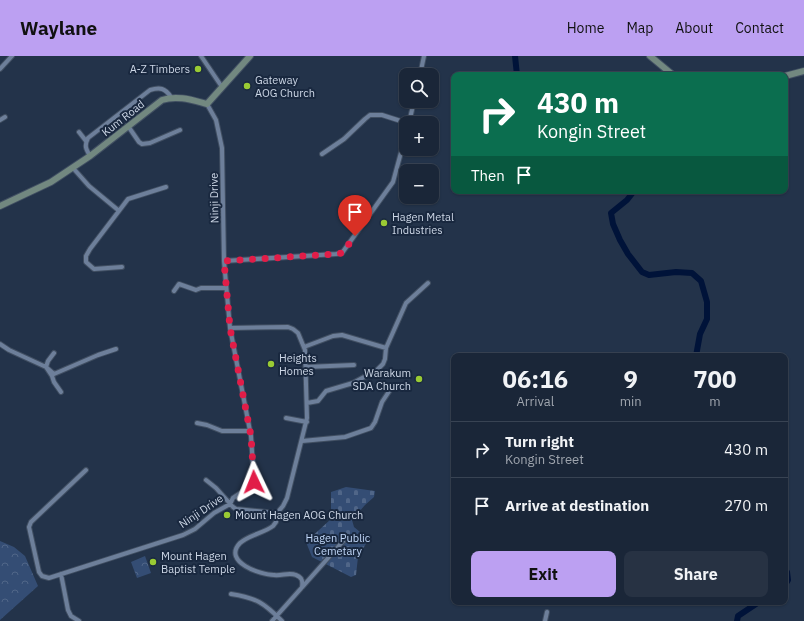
<!DOCTYPE html>
<html lang="en">
<head>
<meta charset="utf-8">
<style>
	:root { --surface:#1a2638; --page:#273243; --text:#f1f3f6; --muted:#9fa5ae; --line:#384353; --accent:#bca0f2 }
	body { margin:0; font-family:"IBM Plex Sans",sans-serif; background:var(--page); color:var(--text); height:100vh; display:flex; flex-direction:column; font-size:15px; white-space:nowrap }
	* { box-sizing:border-box; margin:0 }
	p { font-size:13px; color:var(--muted) }
	.icon { flex:none; width:22px; height:22px; fill:none; stroke:currentColor; stroke-width:2; stroke-linecap:round; stroke-linejoin:round }
	.map { position:relative; flex:1; overflow:hidden }
	.sheet { position:absolute; left:451px; top:297px; width:337px; height:252px; display:flex; flex-direction:column; background:var(--surface); border-radius:8px; box-shadow:0 1px 3px #0004,0 0 0 1px var(--line) }
	.sheet>* { flex:none }
	.top-card { position:absolute; left:451px; top:16px; width:337px; height:122px; border-radius:8px; box-shadow:0 1px 3px #0004,0 0 0 1px var(--line); background:#0b6e4f; color:#fff; overflow:hidden }
	.tools { position:absolute; left:399px; top:12px; display:grid; gap:8px }
	.tools a { display:grid; place-items:center; width:40px; height:40px; border-radius:8px; background:var(--surface); box-shadow:0 1px 3px #0004,0 0 0 1px var(--line); font-size:20px }
	.pin { position:absolute; display:grid; place-items:center; width:34px; height:34px; color:#fff; margin:-41px -17px; border-radius:50% 50% 50% 0; rotate:-45deg; box-shadow:0 0 4px #0007 }
	.pin .icon { rotate:45deg }
	.me { position:absolute; width:44px; margin:-22px; rotate:358deg; stroke-linejoin:round; filter:drop-shadow(0 0 3px #0008) }
	.turn { display:flex; align-items:center; gap:14px; height:84px; padding:0 20px; font-size:18px }
	.turn .icon { width:52px; height:52px; stroke-width:2.5 }
	.turn b { display:block; font-size:28px; line-height:34px }
	.then { display:flex; align-items:center; height:38px; padding:0 20px; background:#0003; gap:8px; font-size:15px }
	.eta { display:flex; justify-content:space-evenly; align-items:center; height:68px; text-align:center }
	.eta b { font-size:24px; font-weight:700; line-height:28px }
	.cta { display:flex; gap:8px; margin-top:auto; padding:8px 20px }
	.cta a { flex:1; height:46px; border-radius:8px; background:var(--accent); color:#111; font-size:16px; font-weight:700; line-height:46px; text-align:center }
	.cta a+a { background:var(--page); color:var(--text) }
	ul { padding:0; list-style:none }
	li { display:flex; align-items:center; gap:12px; height:56px; padding:0 20px; border-top:1px solid var(--line) }
	li div { flex:1 }
	li b { display:block; font-size:15px }
	li em { font-style:normal }
	header { display:flex; align-items:center; gap:24px; box-sizing:border-box; height:56px; padding:0 20px; background:var(--accent); color:#111 }
	header strong { font-size:19px }
	nav { display:flex; gap:22px; margin-inline-start:auto; font-size:14px }
	.map>svg:first-child { display:block }
	.cemetery { fill:url(#cemetery-stones) }
	.park { fill:url(#park-crowns) }
	.lines { fill:none; stroke-linecap:round; stroke-linejoin:round }
	.stream { stroke:#001339; stroke-width:1 }
	.river { stroke:#001339; stroke-width:6 }
	.street-casing { stroke:#414f62; stroke-width:6 }
	.secondary-casing { stroke:#414f62; stroke-width:8 }
	.street { stroke:#6d7f9a; stroke-width:4 }
	.secondary { stroke:#728880; stroke-width:6 }
	.route { stroke:#e11d48; stroke-width:7; stroke-dasharray:0 12.6 }
	.poi-dot { fill:#9acb34; stroke:#19283f; stroke-width:1.5 }
	.labels { text-anchor:middle; stroke-width:4; stroke-linejoin:round; paint-order:stroke }
	.poi-label { font-size:11px; fill:#cdd7e6; stroke:#19283f; text-anchor:start }
	.street-label { font-size:11px; fill:#cdd7e6; stroke:#19283f }
	.park-label { font-size:11px; fill:#c2d8f9; stroke:#19283f }
</style>
</head>
<body>
<header>
<strong>Waylane</strong>
<nav><a>Home</a><a>Map</a><a>About</a><a>Contact</a></nav>
</header>
<div class="map">
<svg width="804" height="565" viewBox="0 0 804 565">
	<defs>
		<pattern id="cemetery-stones" width="16" height="16" patternUnits="userSpaceOnUse"><rect width="16" height="16" fill="#344d74"/><path d="M2 7V4a2 2 0 0 1 4 0v3zM10 15v-3a2 2 0 0 1 4 0v3z" fill="#506688"/></pattern>
		<pattern id="park-crowns" width="20" height="18" patternUnits="userSpaceOnUse"><rect width="20" height="18" fill="#344d74"/><path d="M2 6a3 3 0 1 1 6 0M12 15a3 3 0 1 1 6 0" fill="none" stroke="#506688"/></pattern>
	</defs>
	<rect width="100%" height="100%" fill="#23334a"/>
	<path class="cemetery" d="M346,431L375,435L374,441L365,449L352,464L354,471L366,481L367,486L358,501L356,519L351,521L312,501L306,486L331,463V436Z"/>
	<path class="park" d="M0,485L14,491L25,500L38,530L0,564Z
		M145,500L151,517L137,522L131,506Z"/>
	<g class="lines">
		<path class="stream" d="M674,548L678,546
			M736,565H737"/>
		<path class="river" d="M515,0L517,19
			M634,135L627,144L611,157L613,168L620,184L628,198L642,216L649,219L676,216L692,217L701,225L707,246V263L700,278L696,300
			M785,514L787,516L788,524L785,529
			M737,565L738,560L759,546"/>
		<g class="street-casing">
			<path id="street" d="M201,0L222,31
				M0,13L12,0
				M420,19L424,0
				M0,64L5,61
				M409,67L414,45
				M128,70L139,86L142,88L150,87L180,74
				M79,76L86,85
				M322,98L344,83L365,63L370,59H382L407,67
				M90,100C86,93 84,90 88,82L150,34C160,31 165,32 171,41
				M73,112L89,130L118,154
				M224,205L336,198L342,197L393,126L406,78
				M122,211L94,213L86,206V200L90,193L128,143L166,131
				M174,235L179,228L196,234L201,232H226
				M230,272L288,271L293,273L298,277L305,294L307,362L287,442L283,450L277,457
				M0,288L9,294L46,311L52,320L54,326L61,336
				M304,291L333,280L342,279L386,292
				M54,297L48,305L46,311L54,318L98,299L116,293
				M306,311L354,309
				M307,347L318,345L326,335L353,327L377,314L383,308L385,303L386,292L406,247L428,227
				M286,362L307,366
				M197,367L207,369L222,375H250
				M302,385L345,381L371,372L375,366L382,346L392,331
				M86,414L31,466L29,471L39,516L42,520L49,522L183,479L195,473L214,457L230,448L233,442L252,429L254,426L251,380L230,272L224,205L222,92L216,64L207,48
				M206,424L216,432L233,451L236,453L277,457L276,466L273,470C264,477 249,479 240,487C222,506 261,519 274,519C282,520 289,516 296,519C302,521 303,525 302,531
				M61,518L68,554L71,560L79,565
				M231,538C257,542 264,547 282,565
				M272,565L345,483
				M545,565L547,556"/>
		</g>
		<g class="secondary-casing">
			<path id="secondary" d="M650,0L673,19
				M785,20L804,15
				M0,150L51,126L90,100L162,44C177,39 192,44 207,48L250,0"/>
		</g>
		<use href="#street" class="street"/>
		<use href="#secondary" class="secondary"/>
	</g>
	<g class="lines">
		<path class="route" d="M254,426L251,380L230,272L224,205L336,198L342,197L355,180"/>
	</g>
	<g class="poi-dot">
		<circle cx="198" cy="13" r="4"/>
		<circle cx="247" cy="30" r="4"/>
		<circle cx="384" cy="167" r="4"/>
		<circle cx="271" cy="308" r="4"/>
		<circle cx="419" cy="323" r="4"/>
		<circle cx="227" cy="459" r="4"/>
		<circle cx="153" cy="506" r="4"/>
	</g>
	<g class="labels">
		<g class="poi-label">
			<text x="190" y="17" text-anchor="end">A-Z Timbers</text>
			<text x="255" y="28">Gateway<tspan x="255" dy="13">AOG Church</tspan></text>
			<text x="392" y="165">Hagen Metal<tspan x="392" dy="13">Industries</tspan></text>
			<text x="279" y="306">Heights<tspan x="279" dy="13">Homes</tspan></text>
			<text x="411" y="321" text-anchor="end">Warakum<tspan x="411" dy="13">SDA Church</tspan></text>
			<text x="235" y="463">Mount Hagen AOG Church</text>
			<text x="161" y="504">Mount Hagen<tspan x="161" dy="13">Baptist Temple</tspan></text>
		</g>
		<g class="street-label">
			<text transform="translate(123 62) rotate(-38)" y="4">Kum Road</text>
			<text transform="translate(214 142) rotate(-91)" y="4">Ninji Drive</text>
			<text transform="translate(201 455) rotate(-34)" y="4">Ninji Drive</text>
		</g>
		<g class="park-label">
			<text x="338" y="486">Hagen Public<tspan x="338" dy="13">Cemetary</tspan></text>
		</g>
	</g>
</svg>
<div class="tools">
<a><svg class="icon" aria-label="search" viewBox="0 0 24 24"><circle cx="10" cy="10" r="6"/><path d="M15 15l6 6"/></svg></a>
<a>+</a>
<a>−</a>
</div>
<div class="pin" style="left:355px;top:180px;background:#d93025"><svg class="icon" aria-label="arrive" viewBox="0 0 24 24"><path d="M6 21V4h12l-3 4 3 4H6"/></svg></div>
<svg class="me" style="left:254px;top:426px" viewBox="-20 -20 40 40"><path d="M0-17L14 15 0 8-14 15z" fill="#e11d48" stroke="#fff" stroke-width="4"/></svg>
<div class="top-card">
<div class="turn"><svg class="icon" aria-label="right" viewBox="0 0 24 24"><path d="M7 20v-9h11M14 6l5 5-5 5"/></svg><div><b>430 m</b>Kongin Street</div></div>
<div class="then">Then<svg class="icon" aria-label="arrive" viewBox="0 0 24 24"><path d="M6 21V4h12l-3 4 3 4H6"/></svg></div>
</div>
<section class="sheet">
<div class="eta">
<div><b>06:16</b><p>Arrival</p></div>
<div><b>9</b><p>min</p></div>
<div><b>700</b><p>m</p></div>
</div>
<ul>
<li><svg class="icon" aria-label="right" viewBox="0 0 24 24"><path d="M7 20v-9h11M14 6l5 5-5 5"/></svg><div><b>Turn right</b><p>Kongin Street</p></div><em>430 m</em></li>
<li><svg class="icon" aria-label="arrive" viewBox="0 0 24 24"><path d="M6 21V4h12l-3 4 3 4H6"/></svg><div><b>Arrive at destination</b></div><em>270 m</em></li>
</ul>
<div class="cta"><a>Exit</a><a>Share</a></div>
</section>
</div>
</body>
</html>
